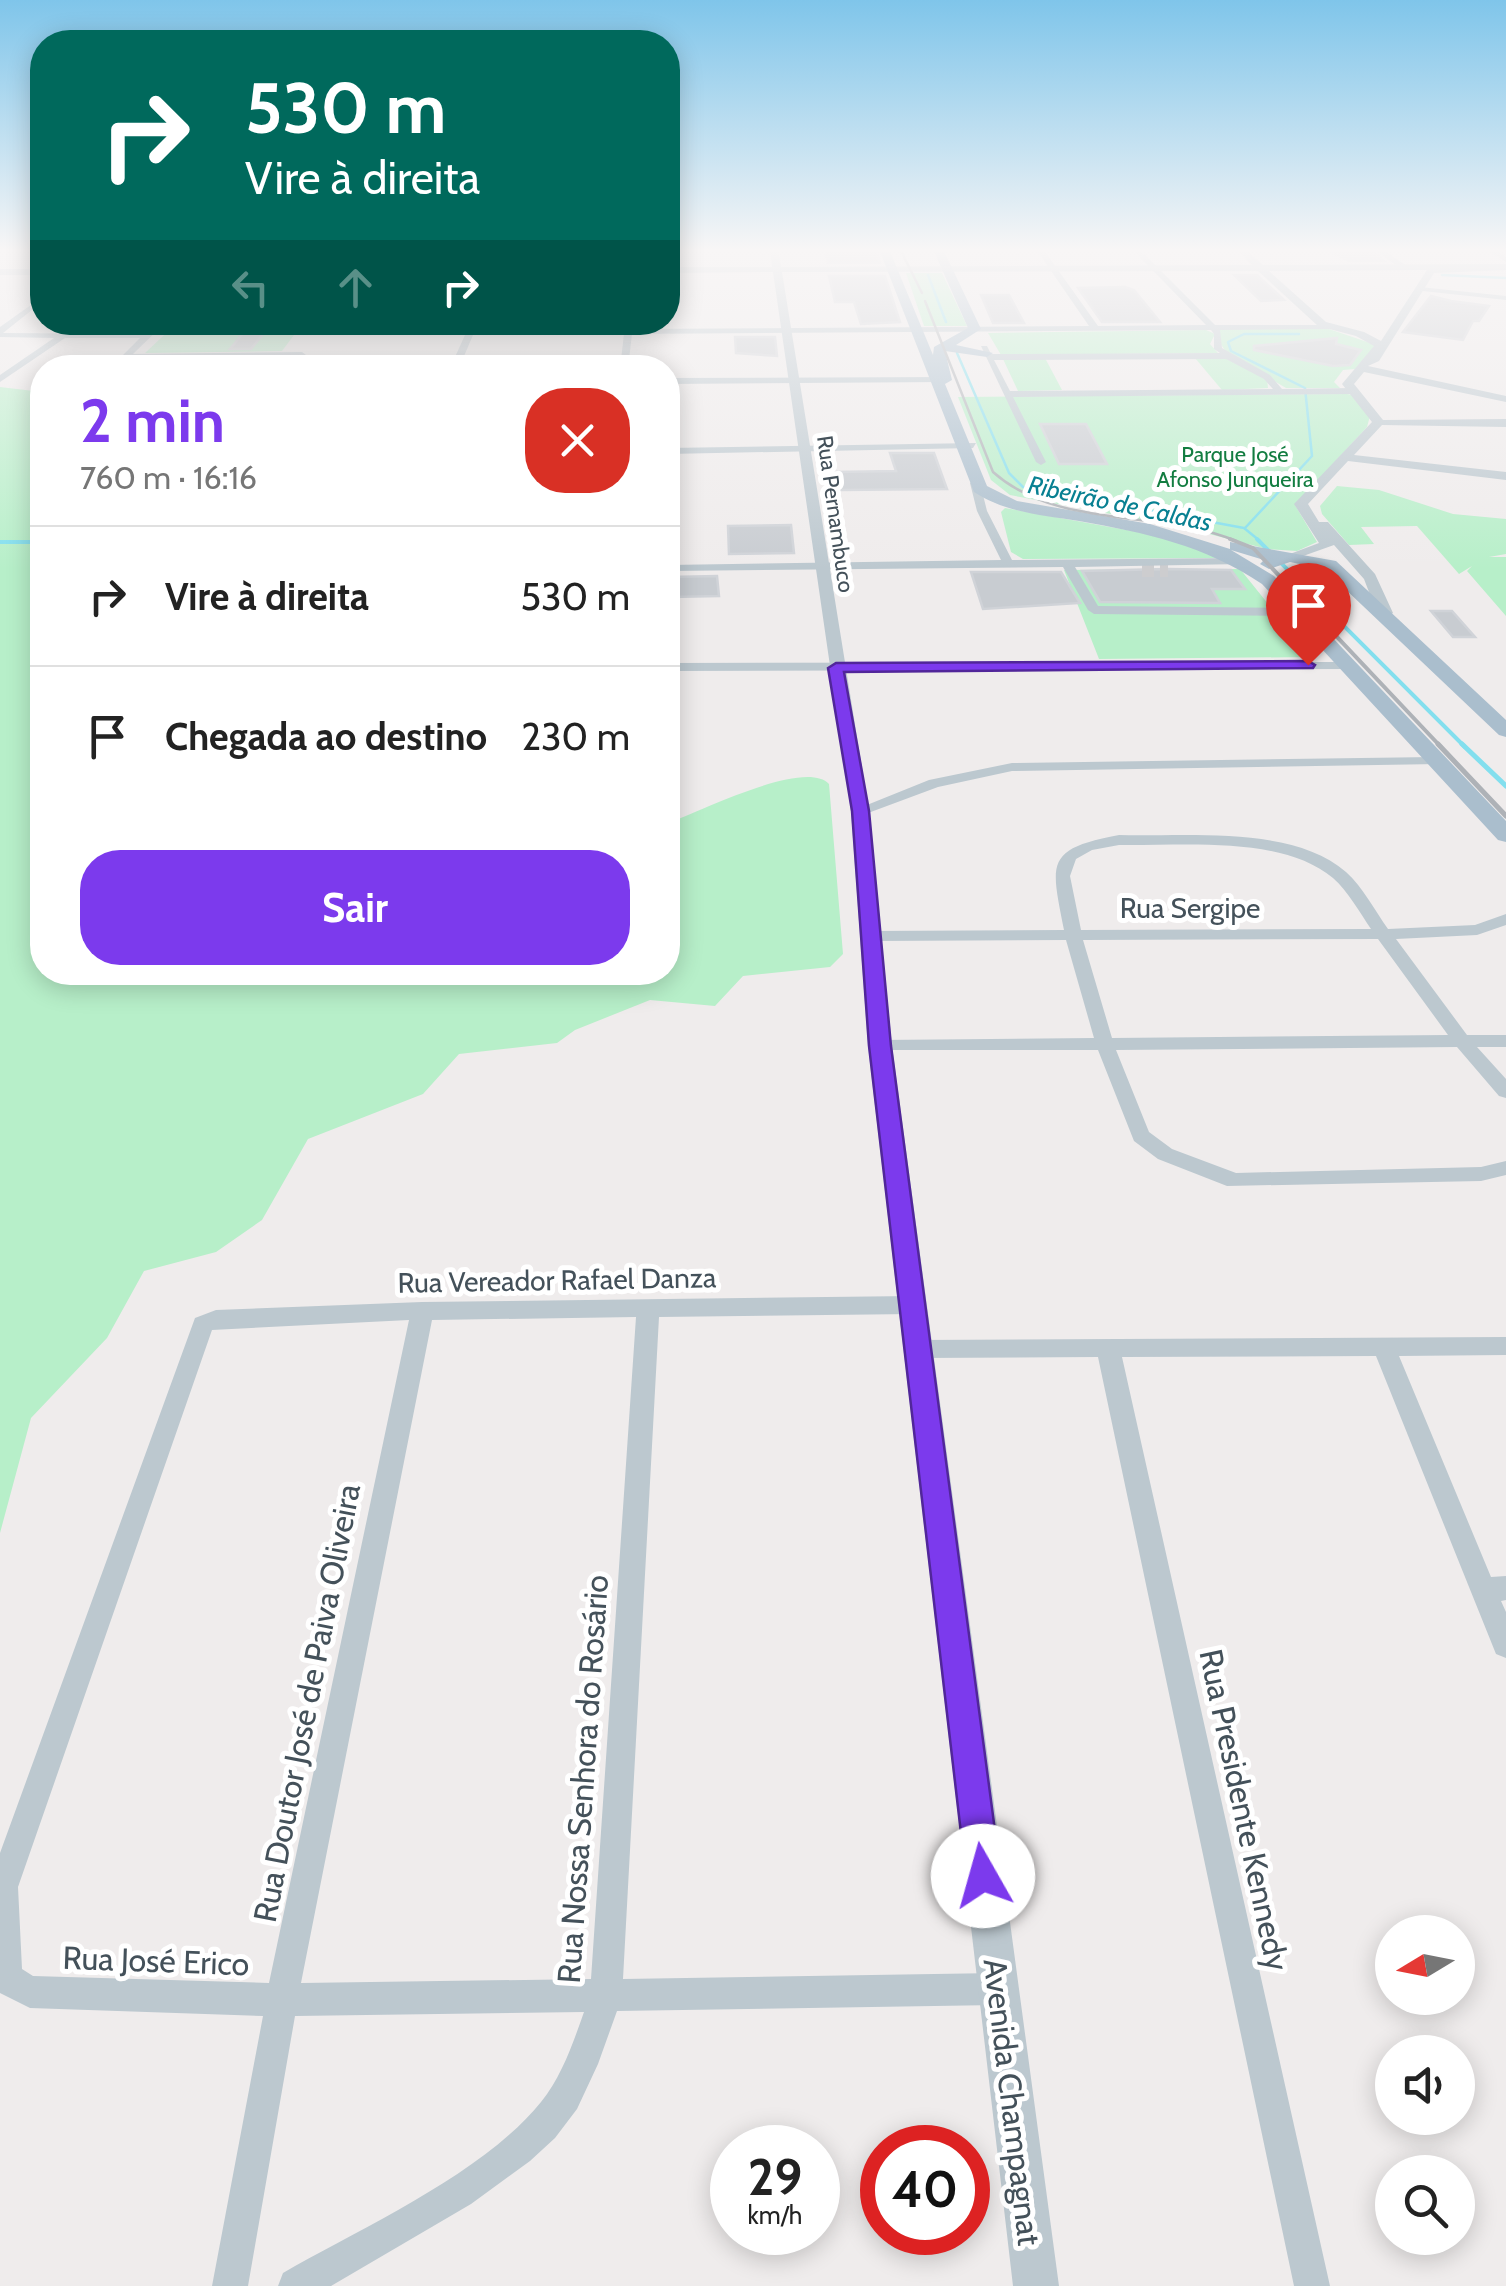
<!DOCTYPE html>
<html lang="pt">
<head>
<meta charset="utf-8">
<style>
	:root { --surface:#fff; --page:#f2f2f2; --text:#222; --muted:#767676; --line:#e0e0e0; --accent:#7c3aed }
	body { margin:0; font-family:Cabin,sans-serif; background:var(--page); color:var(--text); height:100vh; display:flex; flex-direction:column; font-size:38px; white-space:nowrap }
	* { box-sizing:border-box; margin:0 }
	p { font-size:32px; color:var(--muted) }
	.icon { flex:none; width:55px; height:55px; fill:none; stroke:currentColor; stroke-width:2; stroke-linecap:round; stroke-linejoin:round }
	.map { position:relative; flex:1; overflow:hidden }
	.panel { position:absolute; left:30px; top:355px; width:650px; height:630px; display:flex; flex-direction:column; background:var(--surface); border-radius:40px; box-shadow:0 5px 25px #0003 }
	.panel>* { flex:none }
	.guide { position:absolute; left:30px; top:30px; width:650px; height:305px; border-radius:40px; box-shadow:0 5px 25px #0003; background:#00695c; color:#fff; overflow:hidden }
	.needle { width:65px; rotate:260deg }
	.fabs { position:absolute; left:1375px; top:1915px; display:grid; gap:20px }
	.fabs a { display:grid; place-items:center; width:100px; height:100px; border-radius:50%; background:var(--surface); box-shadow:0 5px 25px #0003; font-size:50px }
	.speed { position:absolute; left:710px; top:2125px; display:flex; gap:20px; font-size:50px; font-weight:700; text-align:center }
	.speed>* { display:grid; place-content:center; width:130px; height:130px; border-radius:50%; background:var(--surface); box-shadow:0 5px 25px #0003; line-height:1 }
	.speed small { font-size:25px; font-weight:400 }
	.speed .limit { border:15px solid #d22; background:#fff; color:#111 }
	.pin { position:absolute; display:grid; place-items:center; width:85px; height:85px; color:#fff; margin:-102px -42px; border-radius:50% 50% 50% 0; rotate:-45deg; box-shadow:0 0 10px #0007 }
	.pin .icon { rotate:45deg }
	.me { position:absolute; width:110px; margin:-55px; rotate:353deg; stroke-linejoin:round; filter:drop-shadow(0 0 8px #0008) }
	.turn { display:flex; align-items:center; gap:35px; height:210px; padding:0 50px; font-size:45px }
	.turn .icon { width:130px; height:130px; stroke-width:2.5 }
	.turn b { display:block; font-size:70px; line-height:85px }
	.lanes { display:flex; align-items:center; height:95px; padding:0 50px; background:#0003; justify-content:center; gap:50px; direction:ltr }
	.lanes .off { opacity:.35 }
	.round { display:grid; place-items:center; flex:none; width:105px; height:105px; border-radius:40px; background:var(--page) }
	.summary { display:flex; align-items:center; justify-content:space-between; height:170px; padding:0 50px }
	h1 { font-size:60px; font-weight:700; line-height:75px; color:var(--accent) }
	.primary-button { display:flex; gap:20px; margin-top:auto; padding:20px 50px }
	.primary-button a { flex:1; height:115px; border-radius:40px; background:var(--accent); color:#fff; font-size:40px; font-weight:700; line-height:115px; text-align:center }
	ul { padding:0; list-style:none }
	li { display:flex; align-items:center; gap:30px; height:140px; padding:0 50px; border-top:2px solid var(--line) }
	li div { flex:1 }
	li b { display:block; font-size:38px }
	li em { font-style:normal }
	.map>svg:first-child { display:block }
	.green { fill:#b7efc9 }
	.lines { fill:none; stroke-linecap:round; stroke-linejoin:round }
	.stream-far2 { stroke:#83dfee; stroke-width:2.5 }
	.stream-far1 { stroke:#83dfee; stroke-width:4 }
	.stream { stroke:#83dfee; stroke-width:5 }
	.building { fill:#c8ccd1; stroke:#d0d3d8; stroke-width:2.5 }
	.minor-tunnel { stroke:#cdcdcf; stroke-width:12; stroke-dasharray:12 6; stroke-linecap:butt }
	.minor { fill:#bcc8cf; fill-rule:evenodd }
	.tertiary { fill:#bcc8cf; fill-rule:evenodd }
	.primary { fill:#aabecd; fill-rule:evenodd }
	.rail-far2 { stroke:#aeb2b7; stroke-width:2.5 }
	.rail-far1 { stroke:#aeb2b7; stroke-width:4 }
	.rail { stroke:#aeb2b7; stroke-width:5 }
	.route { fill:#7c3aed; stroke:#51269a; stroke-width:2.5 }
	.labels { text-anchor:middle; stroke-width:10; stroke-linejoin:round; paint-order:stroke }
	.far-park-label { font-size:22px; fill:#137d41; stroke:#fff }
	.far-street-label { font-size:22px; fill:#44515a; stroke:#fff }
	.far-water-label { font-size:25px; font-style:italic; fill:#088092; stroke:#fff }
	.street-label { font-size:28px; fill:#44515a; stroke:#fff }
	.near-street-label { font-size:32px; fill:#44515a; stroke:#fff }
</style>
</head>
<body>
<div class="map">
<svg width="1506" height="2286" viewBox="0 0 1506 2286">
	<rect width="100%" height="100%" fill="#efecec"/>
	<path class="green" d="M906,273H942L967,326H924Z
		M177,323H303L282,351L145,353Z
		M1220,329H1329L1376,345L1355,369L1343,370L1334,382L1340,388H1286L1226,352L1218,340Z
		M1206,330L1215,334L1210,344L1218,353L1001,355L988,333Z
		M1045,358L1062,390L1018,391L1003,359Z
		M1195,358H1225L1267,379L1268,388L1222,390Z
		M0,387L42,392V972H668V823C699,812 805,758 829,784L843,954L830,967L743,976L715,1006L650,1000L575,1030L557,1043L459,1054L423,1094L308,1139L262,1220L216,1252L144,1271L107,1338L31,1418L0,1533Z
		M1347,394L1353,395L1370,416L1367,427L1295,505L1317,542L1297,551L1267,549L1190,529L1010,495L991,480L958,397Z
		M1337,486L1379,490L1453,514L1506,519V554L1489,557H1506V616L1467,571L1472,566L1459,574L1417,526L1361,527L1374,544L1349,545L1322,514L1320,506Z
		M1005,508L1171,538L1218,558L1023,559L1011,552L1001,512Z
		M1240,569L1311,657L1099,659L1064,570Z"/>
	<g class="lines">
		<path class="stream-far2" d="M928,275L946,322
			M1442,275L1506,278
			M957,353L1009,473L1023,487L1244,528
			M1244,528L1260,541
			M1245,528L1312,456L1305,388L1231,351L1228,342L1244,334H1299"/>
		<path class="stream-far1" d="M1257,539L1465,747
			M0,542H42"/>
		<path class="stream" d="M1462,744L1506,786"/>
	</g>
	<path class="building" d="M825,249H876L880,263H828Z
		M1326,249H1370L1384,261H1349Z
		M1234,275H1257L1284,300L1261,301Z
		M829,276H885L900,322L861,324L854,302H835Z
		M1125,287L1134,290L1160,322H1102L1078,288Z
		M981,295H1009L1024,323H993Z
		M1431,296L1451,301L1489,306L1479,321H1473L1463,340L1403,332Z
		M252,322H273L251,349H230Z
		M735,337H775L777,356L736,353Z
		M1337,338L1336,344L1361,350L1350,365L1333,366L1254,350V346Z
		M1040,424H1086L1107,464H1059Z
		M890,453H934L947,489L840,490L836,472L896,471Z
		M791,525L794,553L729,554L728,526Z
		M1167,569L1231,570L1245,589H1212L1220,603L1100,602L1082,571Z
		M971,572H1061L1080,603L983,609Z
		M717,576L719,596L671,597V577Z
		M1431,611H1452L1475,637H1453Z"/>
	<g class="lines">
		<path class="minor-tunnel" d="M1142,571H1168"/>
		<path class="minor" d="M1036,249H1043L1098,326L1206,325L1132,249H1139L1215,325H1334L1331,329L1220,330L1222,348L1270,375L1282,389L1354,388L1359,391L1354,394L1013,397L1046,462L1041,465L1036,462L981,346H987L991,354L1220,353L1214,349V334L1211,330L632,334L628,368H620L624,334L473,335L459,368H450L465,335L312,333L467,330L471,322L478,324L476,330L624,329L625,322H633L632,329L1089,326ZM1226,359L1264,379L1273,389L1010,391L994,360Z
			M1374,249H1382L1408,267L1401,269Z
			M1486,249H1494L1506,257V262Z
			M1420,287L1506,296V300L1423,291Z
			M42,297V302L3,333L145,334L157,322H166L133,354L302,352L306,355L128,360L120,368H110L140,338H65L0,382V375L54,338L0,337V327Z
			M948,377L945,382L668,384V378Z
			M976,443L973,448L668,454V448Z
			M975,480L980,483L987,511L1012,560L1242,558L1248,561L1242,564L1075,567L1098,606L1298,608L1304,612L1298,616L1094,614L1088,610L1063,567L668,571V565L1001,560L977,511L970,483Z
			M1352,662V668L1347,669L668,671V663Z
			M1434,757L1439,758V764L1012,771L938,787L860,816L852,811L929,780L1012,763Z
			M1119,835C1186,837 1293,825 1346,872C1363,887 1375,911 1388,929L1475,925L1506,914V925L1477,935L1396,939L1467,1035H1506V1047H1477L1506,1079V1098L1499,1096L1457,1047L1116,1050L1149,1132L1172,1149L1236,1173L1481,1167L1506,1161V1175L1481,1181L1227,1186L1158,1159L1134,1141L1098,1050H873L871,1046L880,1040L1094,1038L1066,940L872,941L864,936L872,931L1064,930C1051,863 1044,849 1119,835ZM1119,845C1184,846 1281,835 1333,878C1348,891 1360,913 1371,929L1081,930L1070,876L1076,859L1092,850ZM1378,939L1448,1035L1112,1038L1083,940Z
			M913,1296L921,1299L924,1305L921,1311L913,1314L659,1317L623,1979L997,1973L1008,1978L1013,1989L1008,2000L997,2005L617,2011L598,2064L577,2109L555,2138L530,2161L471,2204L331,2286H278L283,2273C363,2227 483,2174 541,2102C562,2076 573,2043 584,2012L295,2016L248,2286H212L263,2016L30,2008L0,1993V1853L195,1318L216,1310L422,1302ZM636,1317L591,1979L301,1983L432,1320ZM409,1320L269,1983L33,1976L22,1969L18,1887L212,1330Z
			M1506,1337V1355L1399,1356L1491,1577L1506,1576V1600L1501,1601L1506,1612V1658L1496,1654L1376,1356L1122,1357L1330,2286H1294L1098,1357L919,1358L911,1356L908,1349L911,1342L919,1340Z"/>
		<path class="tertiary" d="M770,249H778L781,267L1252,265L1236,249H1245L1263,265L1506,264V270L1434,273L1379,361L1368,366L1506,396V402L1364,372L1354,384L1383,420L1506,419V427L1382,425L1354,455L1506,472V480L1348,461L1308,504L1319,522H1328L1375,574L1393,613L1385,618L1377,613L1364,579L1334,545L1289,561L1282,557L1319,543L1294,504L1372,422L1342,384L1374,346L1356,336L1318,326L1258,271L782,272L869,811L892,1046L1059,2286H1013L868,1046L851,811L773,272L668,273V267H772ZM1269,271L1427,270L1381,341L1364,332L1326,322Z
			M0,269H42V275H0Z"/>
		<path class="primary" d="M879,249H889L933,355L934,347L968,328L933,249H943L981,329L956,345L993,353L987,357L945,351L952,380L945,384L987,486L1017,501L1150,524L1230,549V542L1336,561L1506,720V737L1499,735L1324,569L1290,562L1269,569L1260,564L1264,560L1231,550L1274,576L1506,821V842L1498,840L1262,584C1204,545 1146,533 1079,521C1043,515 1006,513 974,492Z"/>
		<path class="rail-far2" d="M900,249L922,293
			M925,301L993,472C1058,530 1160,509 1236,541"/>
		<path class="rail-far1" d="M1230,539L1253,548L1441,747"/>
		<path class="rail" d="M1438,744L1506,816"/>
	</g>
	<linearGradient id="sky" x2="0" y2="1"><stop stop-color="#7fc5ea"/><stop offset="0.44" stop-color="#f8f6f6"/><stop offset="1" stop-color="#f8f6f6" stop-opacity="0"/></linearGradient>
	<rect width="1506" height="569" fill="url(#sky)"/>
	<path class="route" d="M1308,661L1315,665L1313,668L844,672L869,811L891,1046L1001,1876L996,1888L983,1893L971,1888L966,1876L869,1046L852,811L828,668L836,663Z"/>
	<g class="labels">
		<g class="far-park-label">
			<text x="1235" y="462">Parque José<tspan x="1235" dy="25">Afonso Junqueira</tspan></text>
		</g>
		<g class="far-street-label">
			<text transform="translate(836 514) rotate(82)" y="8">Rua Pernambuco</text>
		</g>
		<g class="far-water-label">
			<text transform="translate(1120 503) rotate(12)" y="9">Ribeirão de Caldas</text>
		</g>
		<g class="street-label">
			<text x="1190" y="918">Rua Sergipe</text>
			<text transform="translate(557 1280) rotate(-1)" y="10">Rua Vereador Rafael Danza</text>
		</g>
		<g class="near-street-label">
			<text transform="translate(307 1703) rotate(-79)" y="11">Rua Doutor José de Paiva Oliveira</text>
			<text transform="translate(583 1779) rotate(-86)" y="11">Rua Nossa Senhora do Rosário</text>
			<text transform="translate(1244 1810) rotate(78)" y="11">Rua Presidente Kennedy</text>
			<text transform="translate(156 1961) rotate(2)" y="11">Rua José Erico</text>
			<text transform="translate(1012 2102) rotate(83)" y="11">Avenida Champagnat</text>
		</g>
	</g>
</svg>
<div class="fabs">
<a><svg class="needle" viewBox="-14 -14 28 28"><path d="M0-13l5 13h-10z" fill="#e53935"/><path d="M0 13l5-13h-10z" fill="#767676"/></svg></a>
<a><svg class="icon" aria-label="sound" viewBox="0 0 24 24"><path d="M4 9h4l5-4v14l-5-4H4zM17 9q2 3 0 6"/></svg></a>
<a><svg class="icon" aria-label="search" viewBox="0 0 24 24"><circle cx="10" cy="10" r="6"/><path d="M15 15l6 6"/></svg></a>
</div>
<div class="speed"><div>29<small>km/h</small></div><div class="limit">40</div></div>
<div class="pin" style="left:1308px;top:665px;background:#d93025"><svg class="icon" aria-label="arrive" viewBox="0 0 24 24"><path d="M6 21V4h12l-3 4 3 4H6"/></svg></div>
<svg class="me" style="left:983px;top:1876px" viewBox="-20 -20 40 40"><circle r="19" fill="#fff"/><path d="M0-13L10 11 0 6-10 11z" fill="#7c3aed"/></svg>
<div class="guide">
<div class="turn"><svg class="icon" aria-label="right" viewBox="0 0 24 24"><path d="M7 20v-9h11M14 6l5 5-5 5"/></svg><div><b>530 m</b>Vire à direita</div></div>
<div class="lanes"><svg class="icon off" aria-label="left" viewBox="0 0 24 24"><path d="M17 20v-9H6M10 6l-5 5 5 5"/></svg><svg class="icon off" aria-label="ahead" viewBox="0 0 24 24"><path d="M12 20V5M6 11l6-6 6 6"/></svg><svg class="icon" aria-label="right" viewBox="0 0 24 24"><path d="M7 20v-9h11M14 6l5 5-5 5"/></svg></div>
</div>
<section class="panel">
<div class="summary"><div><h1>2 min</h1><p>760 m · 16:16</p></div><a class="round" style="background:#d93025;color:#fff"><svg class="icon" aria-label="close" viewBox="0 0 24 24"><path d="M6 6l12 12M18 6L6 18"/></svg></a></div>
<ul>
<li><svg class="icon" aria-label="right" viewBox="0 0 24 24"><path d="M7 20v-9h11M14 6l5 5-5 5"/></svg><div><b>Vire à direita</b></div><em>530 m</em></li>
<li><svg class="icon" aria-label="arrive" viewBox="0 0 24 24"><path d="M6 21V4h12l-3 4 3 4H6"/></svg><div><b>Chegada ao destino</b></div><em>230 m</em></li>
</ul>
<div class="primary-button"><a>Sair</a></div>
</section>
</div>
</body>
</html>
